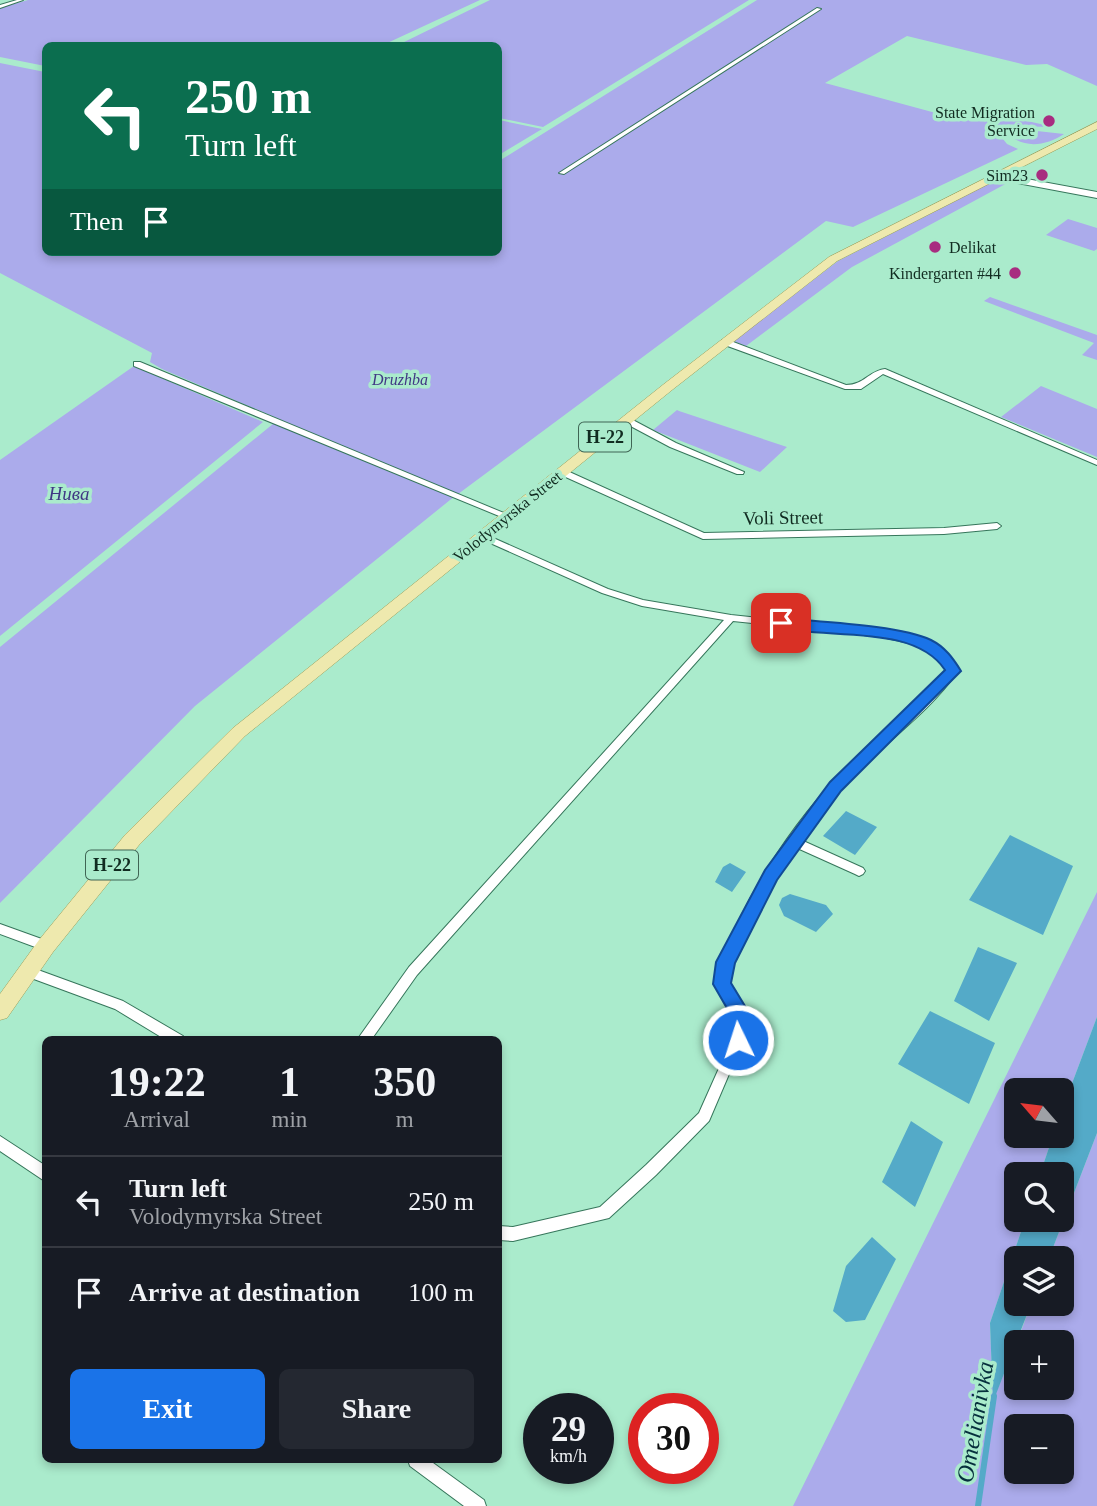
<!DOCTYPE html>
<html lang="en">
<head>
<meta charset="utf-8">
<style>
	:root { --surface:#171b24; --page:#242831; --text:#f1f3f6; --muted:#9ea1a6; --line:#363941; --accent:#1a73e8 }
	body { margin:0; font-family:Georgia,serif; background:var(--page); color:var(--text); height:100vh; display:flex; flex-direction:column; font-size:26px; white-space:nowrap }
	* { box-sizing:border-box; margin:0 }
	p { font-size:23px; color:var(--muted) }
	.icon { flex:none; width:38px; height:38px; fill:none; stroke:currentColor; stroke-width:2; stroke-linecap:round; stroke-linejoin:round }
	.map { position:relative; flex:1; overflow:hidden }
	.details { position:absolute; left:42px; top:1036px; width:460px; height:427px; display:flex; flex-direction:column; background:var(--surface); border-radius:10px; box-shadow:0 4px 10px #0003 }
	.details>* { flex:none }
	.guide { position:absolute; left:42px; top:42px; width:460px; height:214px; border-radius:10px; box-shadow:0 4px 10px #0003; background:#0b6e4f; color:#fff; overflow:hidden }
	.needle { width:46px; rotate:298deg }
	.buttons { position:absolute; left:1004px; top:1078px; display:grid; gap:14px }
	.buttons a { display:grid; place-items:center; width:70px; height:70px; border-radius:10px; background:var(--surface); box-shadow:0 4px 10px #0003; font-size:35px }
	.speed { position:absolute; left:523px; top:1393px; display:flex; gap:14px; font-size:35px; font-weight:700; text-align:center }
	.speed>* { display:grid; place-content:center; width:91px; height:91px; border-radius:50%; background:var(--surface); box-shadow:0 4px 10px #0003; line-height:1 }
	.speed small { font-size:18px; font-weight:400 }
	.speed .limit { border:10px solid #d22; background:#fff; color:#111 }
	.pin { position:absolute; display:grid; place-items:center; width:60px; height:60px; color:#fff; margin:-30px; border-radius:14px; box-shadow:0 4px 10px #0006 }
	.me { position:absolute; width:77px; margin:-38px; rotate:356deg; stroke-linejoin:round; filter:drop-shadow(0 0 5px #0008) }
	.turn { display:flex; align-items:center; gap:24px; height:147px; padding:0 28px; font-size:32px }
	.turn .icon { width:91px; height:91px; stroke-width:2.5 }
	.turn b { display:block; font-size:49px; line-height:60px }
	.then { display:flex; align-items:center; height:66px; padding:0 28px; background:#0003; gap:14px; font-size:26px }
	.eta { display:flex; justify-content:space-evenly; align-items:center; height:119px; text-align:center }
	.eta b { font-size:42px; font-weight:600; line-height:49px }
	.action { display:flex; gap:14px; margin-top:auto; padding:14px 28px }
	.action a { flex:1; height:80px; border-radius:10px; background:var(--accent); color:#fff; font-size:28px; font-weight:600; line-height:80px; text-align:center }
	.action a+a { background:var(--page); color:var(--text) }
	ul { padding:0; list-style:none }
	li { display:flex; align-items:center; gap:21px; height:91px; padding:0 28px; border-top:2px solid var(--line) }
	li div { flex:1 }
	li b { display:block; font-size:26px }
	li em { font-style:normal }
	.map>svg:first-child { display:block }
	.green { fill:#ababeb; fill-rule:evenodd }
	.water { fill:#54aac8 }
	.lines { fill:none; stroke-linecap:round; stroke-linejoin:round }
	.stream { stroke:#54aac8; stroke-width:6 }
	.street-casing { stroke:#36765b; stroke-width:2 }
	.secondary-casing { stroke:#36765b; stroke-width:2 }
	.primary-casing { stroke:#9a9d5a; stroke-width:1 }
	.street { fill:#fff; fill-rule:evenodd }
	.secondary { fill:#fff; fill-rule:evenodd }
	.primary { fill:#eee9ae; fill-rule:evenodd }
	.route { fill:#1a73e8; stroke:#114b97; stroke-width:2 }
	.poi-dot { fill:#a82c80; stroke:#aaebcc; stroke-width:2.5 }
	.labels { text-anchor:middle; stroke-width:7; stroke-linejoin:round; paint-order:stroke }
	.far-poi-label { font-size:16px; fill:#112c21; stroke:#aaebcc; text-anchor:end }
	.far-park-label { font-size:16px; font-style:italic; fill:#403884; stroke:#aaebcc }
	.far-street-label { font-size:16px; fill:#112c21; stroke:#aaebcc }
	.shield { fill:#aaebcc; stroke:#3f6554; stroke-width:2 }
	.shield-label { font-size:18px; font-weight:bold; fill:#112c21 }
	.park-label { font-size:19px; font-style:italic; fill:#403884; stroke:#aaebcc }
	.street-label { font-size:19px; fill:#112c21; stroke:#aaebcc }
	.near-water-label { font-size:24px; font-style:italic; fill:#062f3c; stroke:#aaebcc }
</style>
</head>
<body>
<div class="map">
<svg width="1097" height="1506" viewBox="0 0 1097 1506">
	<rect width="100%" height="100%" fill="#aaebcc"/>
	<path class="green" d="M28,0H480L383,45L46,46L45,66L0,57V8Z
		M490,0H749L543,127L499,118V46L398,45Z
		M757,0H1097V86L1047,64L1026,65L907,36L825,83L958,119L974,109L1054,127L1006,126L999,134L1007,144L1018,149L853,227L826,221L450,500L195,706L0,903V647L279,419L162,369L150,362L152,353L0,273V63L45,72L46,252H499V161Z
		M499,120L542,129L499,155Z
		M1019,129L1064,134C1047,145 1027,149 1010,136V131Z
		M996,180L1011,181L852,267L746,346L733,341L838,261Z
		M1068,219L1097,228V249L1094,251L1046,235Z
		M990,297L1097,335V360L1082,355L1094,343L984,301Z
		M134,366L263,422L0,636V460Z
		M1041,386L1097,409V457L1001,417Z
		M677,410L679,411L787,447L760,472L653,430Z
		M1097,892V1017L1062,1110V1090H1017V1136H1053L1040,1174H1017V1220H1025L990,1323L993,1400L1017,1342V1388H1062V1342H1017L1031,1304H1062V1258H1049L1097,1133V1506H793ZM1017,1426H1062V1472H1017Z"/>
	<path class="water" d="M846,811L877,827L855,855L823,836Z
		M1010,835L1073,866L1043,935L969,900Z
		M730,863L746,872L732,892L715,882L723,867Z
		M790,894L826,905L833,914L816,932L784,916L779,905L782,898Z
		M978,947L1017,963L989,1021L954,1001Z
		M930,1011L995,1043L969,1104L898,1064Z
		M1097,1017V1133L1049,1258H1017V1304H1031L993,1402L990,1323L1025,1220H1062V1174H1040L1053,1136H1062V1110Z
		M911,1121L943,1142L915,1207L882,1182Z
		M872,1237L896,1259L865,1320L846,1322L833,1311L846,1266Z"/>
	<g class="lines">
		<path class="stream" d="M978,1506L994,1396"/>
		<g class="street-casing">
			<path id="street" d="M17,0H23L0,8V5Z
				M817,8L821,9L564,174L559,173Z
				M722,340H728L846,385C864,385 869,371 885,369L1097,460V465L883,374L861,389H845L722,344Z
				M134,362H140L511,516L510,518H504L134,366Z
				M623,418H629L676,443L744,472L743,474H737L670,447L623,422Z
				M559,470H565L704,533L944,528L997,523L1001,526L997,529L944,534L703,539L559,474Z
				M482,533L608,589L643,600L731,615L882,631L928,641L945,652L958,671C933,707 898,733 867,762C842,785 820,812 801,840L863,868L865,871L863,874L859,876L855,874L795,847C766,889 740,933 728,983L748,1016L744,1039L709,1121L656,1175L609,1218L513,1241L499,1240V1226L513,1227L600,1207L646,1165L699,1113L732,1039L736,1017L716,984C734,910 793,820 848,767C881,735 918,707 948,671L939,656L922,646L882,637L733,621L417,975L371,1040H357L409,967L724,620L642,606L602,593L479,538L478,536Z
				M0,924L50,942L52,946L50,950L46,951L0,934Z
				M27,966L123,1001L183,1036L184,1040H166L115,1009L23,975L21,971L23,967Z
				M0,1136L46,1166V1182L0,1151Z
				M408,1460H429L484,1500L486,1506H464L410,1466Z"/>
		</g>
		<g class="secondary-casing">
			<path id="secondary" d="M994,173L1097,192V198L991,178V174Z"/>
		</g>
		<g class="primary-casing">
			<path id="primary" d="M1097,122V129L837,261L672,390L245,736L139,845L53,952L7,1018L0,1020V994L39,940L125,835L233,728L664,384L829,257Z"/>
		</g>
		<use href="#street" class="street"/>
		<use href="#secondary" class="secondary"/>
		<use href="#primary" class="primary"/>
	</g>
	<path class="route" d="M781,618C820,622 899,625 931,640C945,647 953,658 961,671L841,791L777,880L735,963L731,983L751,1016L745,1046L738,1048L731,1046L728,1040L732,1017L713,984L716,962L765,870L830,782L945,670C914,623 826,640 776,627V620Z"/>
	<g class="poi-dot">
		<circle cx="1049" cy="121" r="7"/>
		<circle cx="1042" cy="175" r="7"/>
		<circle cx="935" cy="247" r="7"/>
		<circle cx="1015" cy="273" r="7"/>
	</g>
	<g class="labels">
		<g class="far-poi-label">
			<text x="1035" y="118">State Migration<tspan x="1035" dy="18">Service</tspan></text>
			<text x="1028" y="181">Sim23</text>
			<text x="949" y="253" text-anchor="start">Delikat</text>
			<text x="1001" y="279">Kindergarten #44</text>
		</g>
		<g class="far-park-label">
			<text x="400" y="385">Druzhba</text>
		</g>
		<g class="far-street-label">
			<text transform="translate(507 516) rotate(-39)" y="6">Volodymyrska Street</text>
		</g>
		<g class="shield">
			<rect x="579" y="422.5" width="52" height="29" rx="5"/>
			<rect x="86" y="850.5" width="52" height="29" rx="5"/>
		</g>
		<g class="shield-label">
			<text x="605" y="443">Н-22</text>
			<text x="112" y="871">Н-22</text>
		</g>
		<g class="park-label">
			<text x="69" y="500">Нива</text>
		</g>
		<g class="street-label">
			<text transform="translate(783 517) rotate(-1)" y="7">Voli Street</text>
		</g>
		<g class="near-water-label">
			<text transform="translate(975 1422) rotate(-80)" y="8">Omelianivka</text>
		</g>
	</g>
</svg>
<div class="buttons">
<a><svg class="needle" viewBox="-14 -14 28 28"><path d="M0-13l5 13h-10z" fill="#e53935"/><path d="M0 13l5-13h-10z" fill="#9ea1a6"/></svg></a>
<a><svg class="icon" aria-label="search" viewBox="0 0 24 24"><circle cx="10" cy="10" r="6"/><path d="M15 15l6 6"/></svg></a>
<a><svg class="icon" aria-label="layers" viewBox="0 0 24 24"><path d="M12 4l9 5-9 5-9-5zM3 14l9 5 9-5"/></svg></a>
<a>+</a>
<a>−</a>
</div>
<div class="speed"><div>29<small>km/h</small></div><div class="limit">30</div></div>
<div class="pin" style="left:781px;top:623px;background:#d93025"><svg class="icon" aria-label="arrive" viewBox="0 0 24 24"><path d="M6 21V4h12l-3 4 3 4H6"/></svg></div>
<svg class="me" style="left:738px;top:1040px" viewBox="-20 -20 40 40"><circle r="17" fill="#1a73e8" stroke="#fff" stroke-width="3"/><path d="M0-11L8 9 0 5-8 9z" fill="#fff"/></svg>
<div class="guide">
<div class="turn"><svg class="icon" aria-label="left" viewBox="0 0 24 24"><path d="M17 20v-9H6M10 6l-5 5 5 5"/></svg><div><b>250 m</b>Turn left</div></div>
<div class="then">Then<svg class="icon" aria-label="arrive" viewBox="0 0 24 24"><path d="M6 21V4h12l-3 4 3 4H6"/></svg></div>
</div>
<section class="details">
<div class="eta">
<div><b>19:22</b><p>Arrival</p></div>
<div><b>1</b><p>min</p></div>
<div><b>350</b><p>m</p></div>
</div>
<ul>
<li><svg class="icon" aria-label="left" viewBox="0 0 24 24"><path d="M17 20v-9H6M10 6l-5 5 5 5"/></svg><div><b>Turn left</b><p>Volodymyrska Street</p></div><em>250 m</em></li>
<li><svg class="icon" aria-label="arrive" viewBox="0 0 24 24"><path d="M6 21V4h12l-3 4 3 4H6"/></svg><div><b>Arrive at destination</b></div><em>100 m</em></li>
</ul>
<div class="action"><a>Exit</a><a>Share</a></div>
</section>
</div>
</body>
</html>
